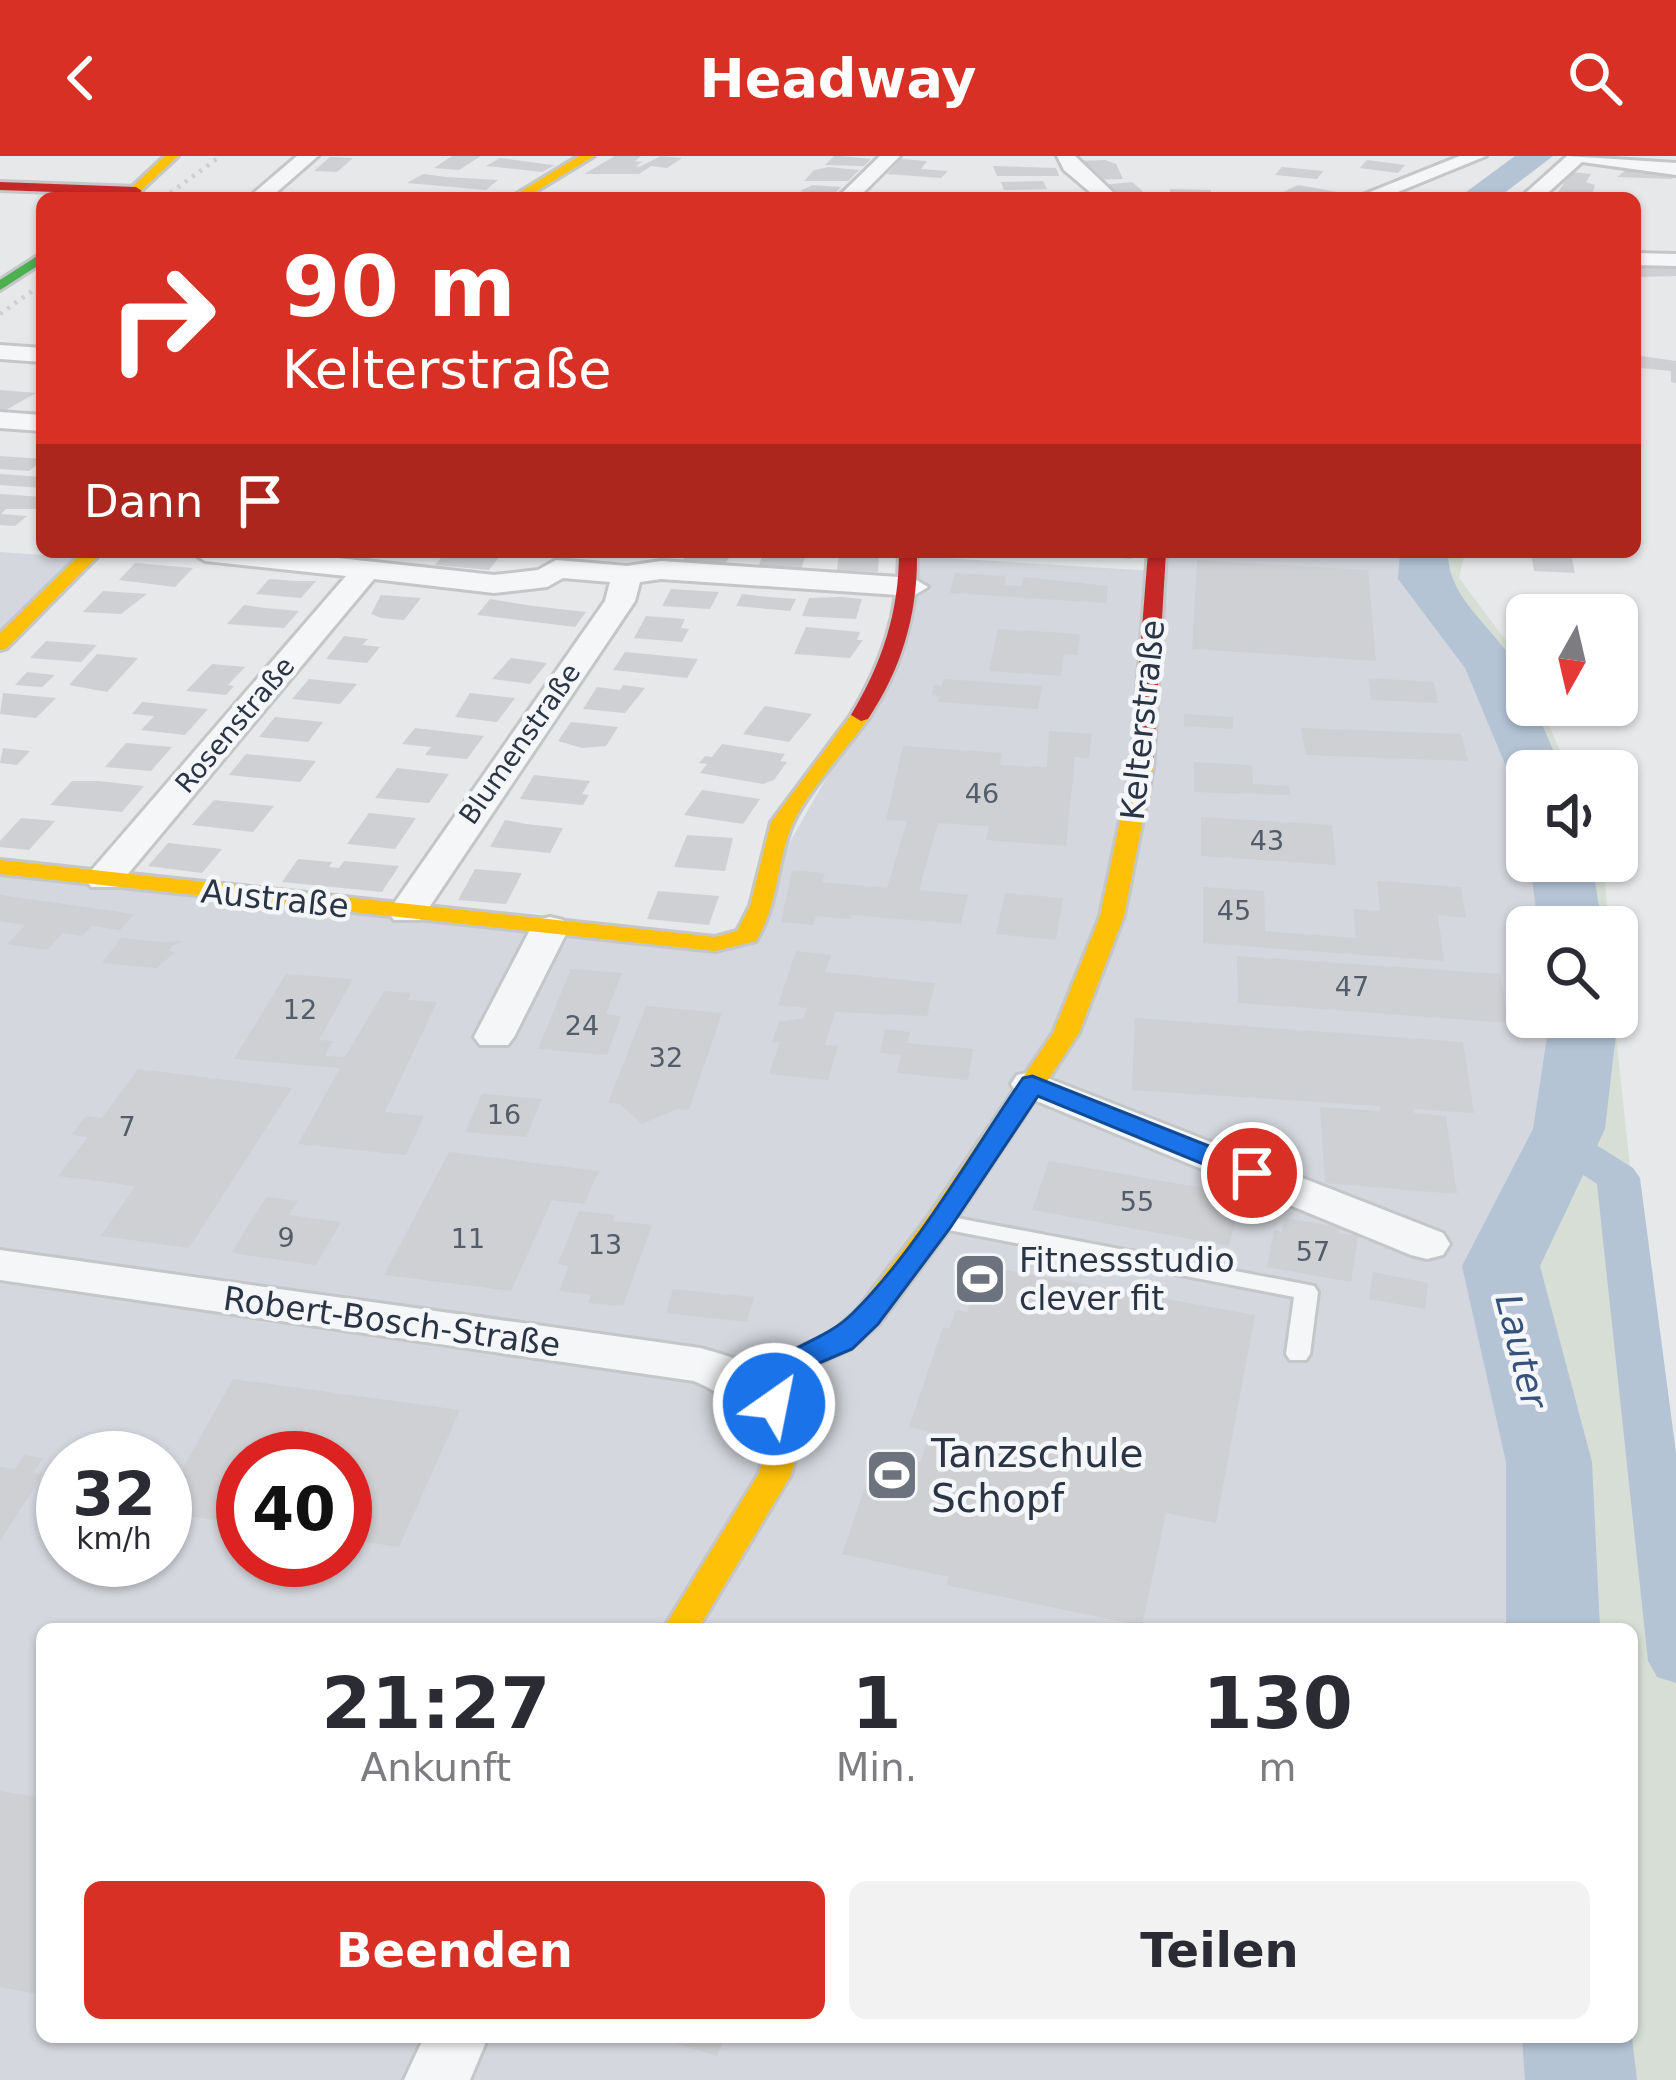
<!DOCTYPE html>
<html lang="de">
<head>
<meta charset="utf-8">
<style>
	:root { --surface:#fff; --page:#f2f2f3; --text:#2b2b33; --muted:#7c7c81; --accent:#d93025 }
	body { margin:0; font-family:"DejaVu Sans",sans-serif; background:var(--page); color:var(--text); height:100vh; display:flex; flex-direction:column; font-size:45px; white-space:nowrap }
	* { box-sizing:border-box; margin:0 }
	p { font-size:39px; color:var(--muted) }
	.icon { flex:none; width:66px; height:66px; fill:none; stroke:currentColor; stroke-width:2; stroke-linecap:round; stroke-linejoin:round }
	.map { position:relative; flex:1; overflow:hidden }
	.details { position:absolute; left:36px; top:1467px; width:1602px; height:420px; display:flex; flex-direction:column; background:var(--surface); border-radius:18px; box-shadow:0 3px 9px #0004 }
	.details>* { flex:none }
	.hud { position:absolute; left:36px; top:36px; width:1605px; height:366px; border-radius:18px; box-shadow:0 3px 9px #0004; background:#d93025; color:#fff; overflow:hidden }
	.needle { width:78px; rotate:188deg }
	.tools { position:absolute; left:1506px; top:438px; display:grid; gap:24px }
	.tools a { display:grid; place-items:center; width:132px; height:132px; border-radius:18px; background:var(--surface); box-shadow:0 3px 9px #0004; font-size:60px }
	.speed { position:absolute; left:36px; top:1275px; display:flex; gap:24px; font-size:60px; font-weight:700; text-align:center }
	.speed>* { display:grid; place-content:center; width:156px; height:156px; border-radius:50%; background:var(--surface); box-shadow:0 3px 9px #0004; line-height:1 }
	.speed small { font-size:30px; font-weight:400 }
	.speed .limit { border:18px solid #d22; background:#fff; color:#111 }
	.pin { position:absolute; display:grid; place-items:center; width:102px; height:102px; color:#fff; margin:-51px; border:6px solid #fff; border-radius:50%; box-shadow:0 3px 12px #0007 }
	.me { position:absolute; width:132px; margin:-66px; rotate:33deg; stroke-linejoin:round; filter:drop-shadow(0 0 9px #0008) }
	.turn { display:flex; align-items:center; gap:42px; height:252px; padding:0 48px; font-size:54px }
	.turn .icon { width:156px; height:156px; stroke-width:2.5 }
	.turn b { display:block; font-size:84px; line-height:102px }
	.then { display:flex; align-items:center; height:114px; padding:0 48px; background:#0003; gap:24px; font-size:45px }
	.eta { display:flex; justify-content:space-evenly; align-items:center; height:204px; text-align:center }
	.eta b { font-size:72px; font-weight:600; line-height:84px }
	.button { display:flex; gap:24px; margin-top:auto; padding:24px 48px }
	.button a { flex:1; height:138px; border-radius:18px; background:var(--accent); color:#fff; font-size:48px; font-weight:600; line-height:138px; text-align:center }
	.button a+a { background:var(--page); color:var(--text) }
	header { display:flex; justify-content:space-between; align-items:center; height:156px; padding:0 48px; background:var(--accent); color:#fff; font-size:54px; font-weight:600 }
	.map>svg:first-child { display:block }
	.built { fill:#d4d7dd; fill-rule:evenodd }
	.green { fill:#d6ded6 }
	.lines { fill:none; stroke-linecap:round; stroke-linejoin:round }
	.canal { fill:#b4c4d5; fill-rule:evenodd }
	.river { fill:#b4c4d5; fill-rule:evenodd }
	.building { fill:#ced0d3 }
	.lane-casing { stroke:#c4c6c8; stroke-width:6 }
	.street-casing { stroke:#c4c6c8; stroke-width:6 }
	.fast-casing { stroke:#c4c6c8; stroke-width:6 }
	.slow-casing { stroke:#c4c6c8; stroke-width:6 }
	.jam-casing { stroke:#c4c6c8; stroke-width:6 }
	.lane { fill:#f5f6f7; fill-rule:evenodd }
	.street { fill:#f5f6f7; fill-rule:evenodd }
	.fast { fill:#4caf50; fill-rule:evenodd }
	.slow { fill:#ffc107; fill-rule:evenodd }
	.jam { fill:#c62828; fill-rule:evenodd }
	.rail { stroke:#cecfd2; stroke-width:4.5; stroke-dasharray:3 6; stroke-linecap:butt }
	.route { fill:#1a73e8; stroke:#114b97; stroke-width:3 }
	.labels { text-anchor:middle; stroke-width:9; stroke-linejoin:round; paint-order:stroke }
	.far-street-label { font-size:27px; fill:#2b3445; stroke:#f4f6f9 }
	.number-label { font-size:27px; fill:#545c69 }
	.street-label { font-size:33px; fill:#2b3445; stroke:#f4f6f9 }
	.poi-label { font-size:33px; fill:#2b3445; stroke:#f4f6f9; text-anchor:start }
	.water-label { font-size:36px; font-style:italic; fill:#34527a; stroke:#f4f6f9 }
	.near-poi-label { font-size:39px; fill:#2b3445; stroke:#f4f6f9; text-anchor:start }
</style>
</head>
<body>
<header><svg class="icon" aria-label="back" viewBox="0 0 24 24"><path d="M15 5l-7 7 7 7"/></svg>Headway<svg class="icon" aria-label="search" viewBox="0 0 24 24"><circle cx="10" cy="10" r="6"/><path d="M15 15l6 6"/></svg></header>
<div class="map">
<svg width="1676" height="1924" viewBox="0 0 1676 1924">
	<rect width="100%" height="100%" fill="#e6e8ea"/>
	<path class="built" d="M0,396L87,402L0,489Z
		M1155,396H1407L1408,421L1476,510L1527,640V705H1544L1553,771H1527V861H1565L1553,967L1485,1107L1530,1304L1531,1473H42V1881H1551L1554,1924H0V713L733,787L882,523L911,400L1155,415ZM63,1302H165V1404H63ZM243,1302H345V1404H243Z"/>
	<path class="green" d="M1407,396H1465L1459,422L1519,502L1527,519V549H1540L1569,615H1527V640L1476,510L1407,421Z
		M1544,705H1604L1608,771H1553Z
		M1565,861H1614L1676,1442V1924H1554L1551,1881H1632V1473H1531L1530,1304L1485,1107L1553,967Z"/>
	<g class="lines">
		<path class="canal" d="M1569,960L1584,964L1595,988L1633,1012L1640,1022L1676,1297V1527L1657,1521L1648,1505L1597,1028L1561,1004L1548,973L1554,964Z"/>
		<path class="river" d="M1515,0H1553L1498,42H1458Z
			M1400,396H1448C1447,457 1527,486 1527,549H1534L1562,615H1527V631L1513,627L1465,512L1398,423Z
			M1530,705H1592L1602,771H1538Z
			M1617,860L1618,861L1605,973L1540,1110L1592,1306L1600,1473H1506V1306L1462,1110L1533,973L1550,861Z
			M1522,1881H1632L1637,1924H1525Z"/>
	</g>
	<path class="building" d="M452,0H481L459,14L434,12Z
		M615,0H641L635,5L642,6L636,10L639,11L661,0L682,2L667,12L651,10L639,18H584Z
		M834,0H840L871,3L864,10L825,9Z
		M330,1L353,2L337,16L314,15Z
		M500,2L544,8L555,9L542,16L486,10Z
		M901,3L927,5L921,13L948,15L941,22L887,18Z
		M1105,4L1116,8L1123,23L1094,24L1078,5Z
		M1367,4L1405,9L1398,17L1360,12Z
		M993,10L1056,12L1059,20H997Z
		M829,11L859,14L848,25H804L814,14Z
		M1282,11L1323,15L1317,23L1275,19Z
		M1630,11L1676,17L1672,23L1617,21Z
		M1571,16L1591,18L1586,26L1595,29L1591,42L1555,41Z
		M423,18L447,21L498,24L486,34L407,27Z
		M1043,25L1047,33L1004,34L1001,26Z
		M1132,26L1150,42H1121L1102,29Z
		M813,29L841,31L830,42H782L789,36L813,38L800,35Z
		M1298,29L1349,38L1305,42L1281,37Z
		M1170,33L1211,34L1210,42L1170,41Z
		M1635,109L1676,110V120L1639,121Z
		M1641,200L1676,205V227L1671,226V215L1641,212Z
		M0,234L36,237L4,255H0Z
		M0,300L42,303V305L29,315L0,313Z
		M0,318L42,321V332L0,329Z
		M0,338L42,341V353H6L1,358L27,360L15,370L0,369Z
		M446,396H503L489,414L435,409Z
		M688,396H733L725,408L683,404Z
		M764,396H787L806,398L801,413L758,411Z
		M1068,396H1117L1132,398L1131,403Z
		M1531,396L1571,399L1575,417L1534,415Z
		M839,397L879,398L878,416L837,415Z
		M1197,404L1368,414L1376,505L1192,493Z
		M135,407L193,412L175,431L119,424Z
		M955,417L1006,420L1005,429L1022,430L1024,421L1108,430L1106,447L950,437Z
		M269,423L295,425H316L301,442L256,438Z
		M671,433L719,436L710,453L662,450Z
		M103,435L147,438L121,458L83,456Z
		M742,438L769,441L796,443L790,455L736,450Z
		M381,439L421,442L404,464L381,462L371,458Z
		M841,441L862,443L856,463L802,460L809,442Z
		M490,443L533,450L586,456L575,471L477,459Z
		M244,449L265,452L299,455L284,472L227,468Z
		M646,460L685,463L681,472L689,473L682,486L634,482Z
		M806,471L860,476L857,484H863L850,502L794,498Z
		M998,473L1080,478L1077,499L1064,498L1061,520L989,515Z
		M344,480L368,483L362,489L380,491L367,507L326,503Z
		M46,485L97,489L81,506L30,502Z
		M625,496L698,503L687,522L613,514Z
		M97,498L138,502L107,536L69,529Z
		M511,502L547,507L530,528L492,523Z
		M212,508L245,511L228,529L234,530L226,539L186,535Z
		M27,516L55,519L42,531L15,529Z
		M1368,522L1434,526L1438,547L1371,544Z
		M309,523L357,528L340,548L292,543Z
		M943,523L1042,530L1038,553L938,546L940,540L932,539L934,529L942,530Z
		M623,529L645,532L625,557L583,553L597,531L620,534Z
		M3,537L56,542L36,562L0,558Z
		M470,537L515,542L497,566L455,561Z
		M142,546L208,553L185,579L141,574L154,560L132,558Z
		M765,550L812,558L789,586L743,578Z
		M1184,558L1233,561V573L1184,570Z
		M275,561L323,566L308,586L259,581Z
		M571,566L618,571L606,590L582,592L558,585Z
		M415,572L484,580L467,603L425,599L431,591L402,588Z
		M1301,572L1461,578L1468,605L1306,599Z
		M1049,575L1092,578L1089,602L1075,601L1066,690L986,684L989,670L938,667L919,734L968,739L961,768L852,759L850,763L816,760L813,769L781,766L792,714L825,717L822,726L887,732L907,665L886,664L903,590L1002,597L1000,609L1047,611Z
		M126,587L172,591L151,615L105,611Z
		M722,588L785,598L780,605L787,606L774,624L763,628L700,617L707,608L699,607L705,600L712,601Z
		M3,592L30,595L17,609L0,607Z
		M246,598L316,605L300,626L229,619Z
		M1194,606L1252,609L1253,628L1289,630L1290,639L1194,636Z
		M397,612L449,618L429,647L375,642Z
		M534,619L590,625L582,638L589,639L583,649L520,643Z
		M72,625H98L144,630L122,656L50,649Z
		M702,634L760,643L743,668L684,659Z
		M214,644L274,650L253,676L192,669Z
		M369,657L416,662L395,693L347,688Z
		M1201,661L1332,669L1336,709L1201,700Z
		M21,662L55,665L29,694L0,691V685Z
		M505,664L526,668L563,672L550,697L490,691Z
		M687,679L733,682L725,715L674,711Z
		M168,687L222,693L202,717L148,710Z
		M298,703L332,706L329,711L339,712L344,705L399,710L382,736L282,726Z
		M475,713L522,717L506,748L458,744Z
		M1377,725L1461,731L1466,762L1438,759L1444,805L1203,787V731L1264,735L1265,775L1356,782L1353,753L1380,755Z
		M658,735L719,740L709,769L647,763Z
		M1005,737L1063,742L1056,784L996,778Z
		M0,739L106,754L134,758L120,774L92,770L82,780L63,777L47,794L7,788L25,769L0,765Z
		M121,782L164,786L182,785L172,790L169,795L175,796L157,812L102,807Z
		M796,795L831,799L825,816L935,827L927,860L835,856L825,889L838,890L828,924L769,918L780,886H772L779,866L804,862L807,852L778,849Z
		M1237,800L1500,818L1509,867L1238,847Z
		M571,813L622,817L606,858L621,860L607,899L538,893Z
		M286,818L353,823L319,884L333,885L325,900L345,901L384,835L411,837L408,844L437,846L385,956L424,960L406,999L298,988L340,912L234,903Z
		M646,850L722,857L689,954L677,953L642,968L620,948L608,947Z
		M1135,862L1463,886L1474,957L1414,953V957L1446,960L1457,1038L1325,1027L1320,951L1380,955V950L1132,934Z
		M885,873L910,876L907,887L973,893L968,924L897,917L901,899L880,897Z
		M138,913L292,932L189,1092L101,1080L135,1030L58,1020L88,981L71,979L86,960L102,962Z
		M482,938L542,943L526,981L465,976Z
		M449,996L599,1015L584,1048L552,1044L511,1135L384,1119Z
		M1049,1005L1242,1039L1229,1090L1032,1054Z
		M266,1041L298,1045L289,1059L341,1066L316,1109L231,1097Z
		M579,1055L615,1059L613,1065L652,1069L623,1150L588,1147L591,1139L559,1135L569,1110L558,1108Z
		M1285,1062L1340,1071L1339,1077L1358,1080L1351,1126L1267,1111L1274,1074L1282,1076Z
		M983,1110L1255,1159L1216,1367L1166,1357L1142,1470L946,1429L949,1421L842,1398L877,1297L920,1306L931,1276L909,1271L943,1171L949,1173L956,1154L967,1156Z
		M1373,1116L1428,1127L1425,1153L1369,1143Z
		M673,1133L754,1141L747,1166L666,1157Z
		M233,1223L460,1254L399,1391L345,1383V1302H243V1368L165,1357V1344Z
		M24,1299L43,1302L34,1316L43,1318L0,1385V1311L15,1313Z
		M0,1635L42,1642V1839L0,1831Z
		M656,1881H725L717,1900Z"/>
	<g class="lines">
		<g class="lane-casing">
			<path id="lane" d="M941,1059L1314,1130L1318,1136L1310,1198L1306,1204H1290L1286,1198L1294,1141L933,1071L930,1066Z"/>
		</g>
		<g class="street-casing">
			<path id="street" d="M297,0H318L270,42H248Z
				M880,0H900L858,42H837Z
				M1057,0H1075L1119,42H1097L1064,14Z
				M1460,0H1486L1383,42H1355Z
				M1567,0L1676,7V19L1582,6L1542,42H1520Z
				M1635,97L1676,98V110L1635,109Z
				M0,189L42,192V206L0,203Z
				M0,256L42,259V275L0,272Z
				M191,396H283L494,419L538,414L556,404L627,410L661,405L913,422L928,431L913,440L661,423L640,426L635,445L426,756L420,764H394L388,756L605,445L610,426L563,422L547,431L494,437L374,423L117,731H91L86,723L91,715L346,420L205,405Z
				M550,761L563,764L569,772L514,881L508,889H480L474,881L531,772L537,764Z
				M1032,916L1443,1077L1450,1088L1443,1099L1427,1103L1411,1099L1017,937L1011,928L1017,919Z
				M0,1094L700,1192C736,1202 779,1214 798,1248L791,1260C757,1271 727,1238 694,1225L0,1124Z
				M424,1881H488L470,1924H404Z"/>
		</g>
		<g class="fast-casing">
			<path id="fast" d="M42,97V107L0,134V124Z"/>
		</g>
		<g class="slow-casing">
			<path id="slow" d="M165,0H178L133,42H120Z
				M579,0H594L525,42H510Z
				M83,396H102L7,492L0,494V477Z
				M861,553L871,559C850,589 807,636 793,667C776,706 779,748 756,785L715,795L0,718V704L715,781L737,775L750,750L771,666L854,555Z
				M1142,606L1153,612L1124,760L1079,877L950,1072L879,1168L852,1192L805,1214L792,1227L790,1248L799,1288L791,1319L698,1473H663L759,1317L767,1288L758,1248L766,1215L783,1198L830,1178L857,1154L930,1058L1053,877L1100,760L1131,612Z"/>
		</g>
		<g class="jam-casing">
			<path id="jam" d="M0,26L136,31L142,35L136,39L0,34Z
				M899,396H917C918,458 902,512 868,563L861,565L851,559C882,507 899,457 899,396Z
				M1148,396H1166L1153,612L1142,618L1131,612Z"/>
		</g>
		<use href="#lane" class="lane"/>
		<use href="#street" class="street"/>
		<use href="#fast" class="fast"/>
		<use href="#slow" class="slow"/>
		<use href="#jam" class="jam"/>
		<path class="rail" d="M163,42L221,0
			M0,158L42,128"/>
	</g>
	<path class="route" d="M1032,920L1262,1011L1266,1017L1262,1024H1242L1038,940L950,1072L878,1168L852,1193L805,1213L793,1226L786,1256H763L758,1248C766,1186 815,1195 853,1157C915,1096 973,995 1023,922Z"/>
	<defs>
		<g id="stadium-square" transform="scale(2.7)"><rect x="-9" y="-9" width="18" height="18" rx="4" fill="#6c737f" stroke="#f4f6f9"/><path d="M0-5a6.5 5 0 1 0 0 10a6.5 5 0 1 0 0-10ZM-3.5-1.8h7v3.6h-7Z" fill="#fff"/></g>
	</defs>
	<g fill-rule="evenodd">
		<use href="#stadium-square" x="980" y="1123"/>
		<use href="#stadium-square" x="892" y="1319"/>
	</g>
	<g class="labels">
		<g class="far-street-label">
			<text transform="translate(235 569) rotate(-50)" y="9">Rosenstraße</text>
			<text transform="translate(520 588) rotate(-55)" y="9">Blumenstraße</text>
		</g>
		<g class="number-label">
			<text x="982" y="647">46</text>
			<text x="1267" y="694">43</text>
			<text x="1234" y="764">45</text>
			<text x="1352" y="840">47</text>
			<text x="300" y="863">12</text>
			<text x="582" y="879">24</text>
			<text x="666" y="911">32</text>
			<text x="504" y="968">16</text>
			<text x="127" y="980">7</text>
			<text x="1137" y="1055">55</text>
			<text x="286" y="1091">9</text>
			<text x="468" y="1092">11</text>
			<text x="605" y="1098">13</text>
			<text x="1313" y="1105">57</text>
		</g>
		<g class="street-label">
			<text transform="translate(1142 564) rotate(-84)" y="12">Kelterstraße</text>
			<text transform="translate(275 742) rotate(6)" y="12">Austraße</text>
			<text transform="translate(392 1165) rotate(8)" y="12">Robert-Bosch-Straße</text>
		</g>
		<g class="poi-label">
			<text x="1019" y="1116">Fitnessstudio<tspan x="1019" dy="38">clever fit</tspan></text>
		</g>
		<g class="water-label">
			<text transform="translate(1522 1195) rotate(76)" y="13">Lauter</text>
		</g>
		<g class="near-poi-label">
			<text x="931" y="1311">Tanzschule<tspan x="931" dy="45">Schopf</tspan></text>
		</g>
	</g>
</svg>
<div class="tools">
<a><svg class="needle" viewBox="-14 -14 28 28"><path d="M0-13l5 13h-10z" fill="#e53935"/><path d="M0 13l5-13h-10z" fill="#7c7c81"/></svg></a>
<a><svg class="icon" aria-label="sound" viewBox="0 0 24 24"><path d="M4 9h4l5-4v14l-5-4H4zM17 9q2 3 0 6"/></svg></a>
<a><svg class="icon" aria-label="search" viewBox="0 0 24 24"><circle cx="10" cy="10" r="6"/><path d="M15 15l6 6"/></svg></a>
</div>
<div class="speed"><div>32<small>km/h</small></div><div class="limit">40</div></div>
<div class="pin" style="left:1252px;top:1017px;background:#d93025"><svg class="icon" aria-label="arrive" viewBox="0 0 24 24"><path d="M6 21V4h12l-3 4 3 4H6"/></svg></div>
<svg class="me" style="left:774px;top:1248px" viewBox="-20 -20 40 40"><circle r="17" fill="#1a73e8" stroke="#fff" stroke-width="3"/><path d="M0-11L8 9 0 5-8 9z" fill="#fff"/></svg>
<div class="hud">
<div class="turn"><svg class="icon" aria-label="right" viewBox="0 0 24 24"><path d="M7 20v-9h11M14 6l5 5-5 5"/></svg><div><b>90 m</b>Kelterstraße</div></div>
<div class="then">Dann<svg class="icon" aria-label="arrive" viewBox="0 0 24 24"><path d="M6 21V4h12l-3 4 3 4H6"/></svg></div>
</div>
<section class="details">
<div class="eta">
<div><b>21:27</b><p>Ankunft</p></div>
<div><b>1</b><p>Min.</p></div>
<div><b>130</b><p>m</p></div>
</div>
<div class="button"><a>Beenden</a><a>Teilen</a></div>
</section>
</div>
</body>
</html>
